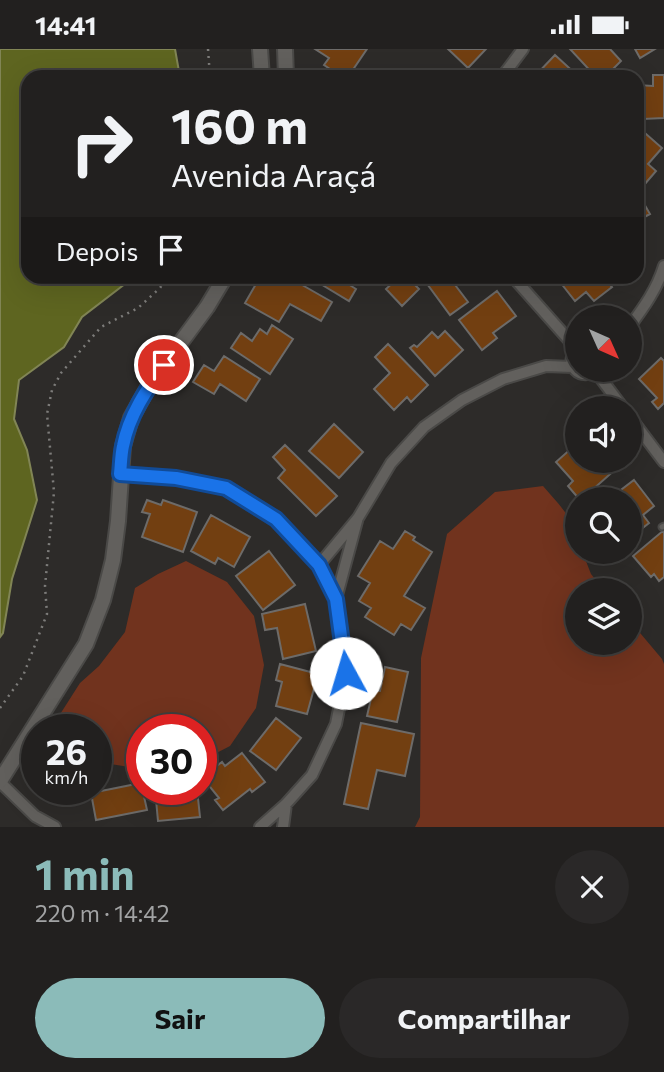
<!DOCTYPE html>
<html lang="pt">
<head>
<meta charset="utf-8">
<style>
	:root { --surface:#22201f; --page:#2a2828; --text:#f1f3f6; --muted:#a2a3a4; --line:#3f3e3d; --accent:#8bbbb9 }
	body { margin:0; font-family:Commissioner,sans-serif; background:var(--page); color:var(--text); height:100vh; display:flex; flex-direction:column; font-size:26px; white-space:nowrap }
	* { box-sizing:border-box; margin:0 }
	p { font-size:23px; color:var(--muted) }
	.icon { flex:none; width:38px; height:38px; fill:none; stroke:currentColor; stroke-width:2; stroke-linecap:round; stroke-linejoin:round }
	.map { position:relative; height:778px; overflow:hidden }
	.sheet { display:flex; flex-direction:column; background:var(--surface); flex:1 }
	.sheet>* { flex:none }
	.banner { position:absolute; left:21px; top:21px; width:623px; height:214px; border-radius:21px; box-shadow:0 7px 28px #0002,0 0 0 2px var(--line); background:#22201f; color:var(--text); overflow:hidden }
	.needle { width:46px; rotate:135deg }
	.fabs { position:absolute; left:565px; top:256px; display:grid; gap:14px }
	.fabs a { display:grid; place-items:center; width:77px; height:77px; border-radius:50%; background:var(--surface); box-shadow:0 7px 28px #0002,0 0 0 2px var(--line); font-size:35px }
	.speed { position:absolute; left:21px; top:665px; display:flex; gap:14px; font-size:35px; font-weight:700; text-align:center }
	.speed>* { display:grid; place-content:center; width:91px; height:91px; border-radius:50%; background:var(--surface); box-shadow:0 7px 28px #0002,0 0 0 2px var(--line); line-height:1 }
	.speed small { font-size:18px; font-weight:400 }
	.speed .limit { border:10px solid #d22; background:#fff; color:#111 }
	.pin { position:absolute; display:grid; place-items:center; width:60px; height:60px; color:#fff; margin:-30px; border:4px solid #fff; border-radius:50%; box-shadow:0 2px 7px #0007 }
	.me { position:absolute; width:77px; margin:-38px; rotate:354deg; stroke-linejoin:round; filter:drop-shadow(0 0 5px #0008) }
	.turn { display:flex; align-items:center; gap:24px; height:147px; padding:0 35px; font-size:32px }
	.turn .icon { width:91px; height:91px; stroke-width:2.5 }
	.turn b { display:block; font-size:49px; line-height:60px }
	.then { display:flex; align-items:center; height:66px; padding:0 35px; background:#0003; gap:14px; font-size:26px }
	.round { display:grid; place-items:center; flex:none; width:74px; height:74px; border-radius:37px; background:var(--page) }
	.headline { display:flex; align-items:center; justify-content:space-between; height:119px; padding:0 35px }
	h1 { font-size:42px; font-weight:700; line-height:52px; color:var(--accent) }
	.action { display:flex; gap:14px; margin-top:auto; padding:14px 35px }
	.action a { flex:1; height:80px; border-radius:42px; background:var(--accent); color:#111; font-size:28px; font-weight:700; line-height:80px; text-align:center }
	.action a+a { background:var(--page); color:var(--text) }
	.status { display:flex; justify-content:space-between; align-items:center; height:49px; padding:0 35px; background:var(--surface); direction:ltr }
	.status svg { height:19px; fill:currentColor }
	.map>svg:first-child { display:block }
	.green { fill:#71331e }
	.water { fill:#5e6520; stroke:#818555; stroke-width:2 }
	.building { fill:#723f11; stroke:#6d6b69; stroke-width:2 }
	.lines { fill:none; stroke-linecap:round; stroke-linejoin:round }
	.service-casing { stroke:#4a4947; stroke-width:9 }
	.minor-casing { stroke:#4a4947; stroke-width:14 }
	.tertiary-casing { stroke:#4a4947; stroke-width:18 }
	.path { stroke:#7d7c7a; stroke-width:2.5; stroke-dasharray:2 5; stroke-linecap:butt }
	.service { stroke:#62605d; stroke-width:5 }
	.minor { stroke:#62605d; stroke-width:10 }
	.tertiary { stroke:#62605d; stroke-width:14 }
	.route-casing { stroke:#114b97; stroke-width:18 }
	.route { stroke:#1a73e8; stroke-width:12 }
</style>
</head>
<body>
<div class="status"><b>14:41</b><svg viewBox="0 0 49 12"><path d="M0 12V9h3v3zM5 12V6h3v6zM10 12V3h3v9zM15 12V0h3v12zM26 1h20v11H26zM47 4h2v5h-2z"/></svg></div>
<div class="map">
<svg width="664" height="778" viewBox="0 0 664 778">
	<rect width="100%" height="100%" fill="#2d2b29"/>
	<path class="green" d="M543,437C561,458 578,473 578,502H582L591,525L604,541H578V593H630V572L662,610L664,615V778H415L420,768L421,609L447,485L495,443Z
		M186,512L227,533L254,567L264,616L256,659L230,697L201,712V681H142V720L104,714L96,710V681H50L80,634L99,617L125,583L135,539L158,525Z"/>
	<path class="water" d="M0,0H175L180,28H28V228H134L82,268L64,298L19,331L14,370L27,401L37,451L12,530L3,584L0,588Z"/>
	<path class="building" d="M315,0H367L348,28H342L324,16L329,9Z
		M448,0H486L468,19Z
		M570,0H610L621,12L605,28H596Z
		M635,0H655L640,9Z
		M555,6L579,28H534Z
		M653,26H664V69L643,70V59H637V36L653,37Z
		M637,77L662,99L648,115L656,122L644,136L637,130Z
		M639,146L650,165L637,172V147Z
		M260,228H288L332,253L321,272L290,255L279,273L245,254Z
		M323,228H347L351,230L348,235L356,240L349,252L319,234Z
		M399,228H407L419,240L402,257L386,240Z
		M422,228H449L468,253L450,266Z
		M566,228H603L612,238L594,252L586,243L575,252L560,233Z
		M497,242L516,267L493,284L497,289L482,301L459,271Z
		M272,276L293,290L270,325L231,299L241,284L252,292L260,280L267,285Z
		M445,282L463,301L435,327L410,299L414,296L417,298L432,283L438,289Z
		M388,295L428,336L411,353L407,348L394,361L374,340L390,324L375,308Z
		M224,307L260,330L246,352L220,335L214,345L193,333L204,316L214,322Z
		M661,309L664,312V354L658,360L652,353L657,349L639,330Z
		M334,375L363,403L339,429L309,402Z
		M285,396L337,447L316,467L278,429L285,421L273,408Z
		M574,397L578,401V411H626L582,450H579L568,437L573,432L556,413Z
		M634,431L654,457L643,466L649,474L630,489V450H609Z
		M147,451L161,456L163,451L197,463L183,503L142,488L150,465L142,463Z
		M211,466L250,488L234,518L218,509L215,515L191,502Z
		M664,481V528L659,532L654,525L651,528L633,507Z
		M405,482L415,488L413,491L432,503L404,547L425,559L411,581L401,575L394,586L365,568L371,559L359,552L370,534L358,527L380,492L393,500Z
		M269,502L295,536L263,561L236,527Z
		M305,555L316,602L283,610L277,579L265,581L262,565Z
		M280,615L318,625L307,665L276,657L282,633L276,631Z
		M385,618L408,623L397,673L367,667L373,641L380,642Z
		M276,669L301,689L276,721L250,702Z
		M361,674L414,685L405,727L377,721L368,760L344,755Z
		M242,704L265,733L252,743L250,740L223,761L215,751L219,749L202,728L222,713L225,717Z
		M141,734L147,761L96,771L91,744Z
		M53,740H84L77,753Z
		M155,740H197L200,768L158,772Z"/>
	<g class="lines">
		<g class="service-casing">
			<path id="service" d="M662,478L664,477"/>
		</g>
		<g class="minor-casing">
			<path id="minor" d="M502,28L523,0
				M513,228L576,299
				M630,277C644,258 657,240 664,217
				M578,298C561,315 581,335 598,320
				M596,323L623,359
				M630,368L664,413
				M120,425L176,428L226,439L277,470L319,516L336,550L346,624L336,675L312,726L286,755L260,778
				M319,516L358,469L391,414L424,378L462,351L503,330L546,317L573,318
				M336,550L357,472
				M0,733L35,767L55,778
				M283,778L286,755"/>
		</g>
		<g class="tertiary-casing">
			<path id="tertiary" d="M260,0L262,28
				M285,0L286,28
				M0,732L86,595L103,551L113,511L118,472L123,397L131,369L150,335L207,258L225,228"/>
		</g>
		<path class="path" d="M208,0L210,28
			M0,659L23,627L47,565L45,537L54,443L47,365L52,341L61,324L101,278L138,259L160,239L167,228"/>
		<use href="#service" class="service"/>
		<use href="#minor" class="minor"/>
		<use href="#tertiary" class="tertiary"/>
	</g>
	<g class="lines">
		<g class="route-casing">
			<path id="route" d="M164,316C147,340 129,366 123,397C121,406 121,416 120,425L176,429L226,439L276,470L319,516L336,550L346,624"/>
		</g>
		<use href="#route" class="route"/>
	</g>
</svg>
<div class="fabs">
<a><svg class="needle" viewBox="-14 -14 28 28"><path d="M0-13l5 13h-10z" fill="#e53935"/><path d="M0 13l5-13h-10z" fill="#a2a3a4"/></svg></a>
<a><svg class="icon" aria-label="sound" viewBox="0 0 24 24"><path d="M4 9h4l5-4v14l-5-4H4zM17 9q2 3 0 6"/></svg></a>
<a><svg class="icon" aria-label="search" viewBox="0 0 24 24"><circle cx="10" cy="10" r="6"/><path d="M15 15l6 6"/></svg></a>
<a><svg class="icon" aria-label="layers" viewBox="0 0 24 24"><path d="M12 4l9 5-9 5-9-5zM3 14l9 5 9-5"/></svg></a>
</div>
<div class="speed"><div>26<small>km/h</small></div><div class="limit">30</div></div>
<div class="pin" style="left:164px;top:316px;background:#d93025"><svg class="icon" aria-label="arrive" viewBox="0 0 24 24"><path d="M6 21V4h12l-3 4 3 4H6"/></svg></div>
<svg class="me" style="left:346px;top:624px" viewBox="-20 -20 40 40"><circle r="19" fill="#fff"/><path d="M0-13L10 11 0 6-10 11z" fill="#1a73e8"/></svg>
<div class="banner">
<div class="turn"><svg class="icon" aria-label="right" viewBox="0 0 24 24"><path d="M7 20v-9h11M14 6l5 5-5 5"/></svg><div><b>160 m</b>Avenida Araçá</div></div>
<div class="then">Depois<svg class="icon" aria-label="arrive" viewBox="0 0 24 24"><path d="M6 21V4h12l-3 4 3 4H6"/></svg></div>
</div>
</div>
<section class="sheet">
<div class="headline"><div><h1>1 min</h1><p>220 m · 14:42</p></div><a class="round"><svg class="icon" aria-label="close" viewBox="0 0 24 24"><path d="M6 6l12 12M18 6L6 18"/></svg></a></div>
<div class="action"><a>Sair</a><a>Compartilhar</a></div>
</section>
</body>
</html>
